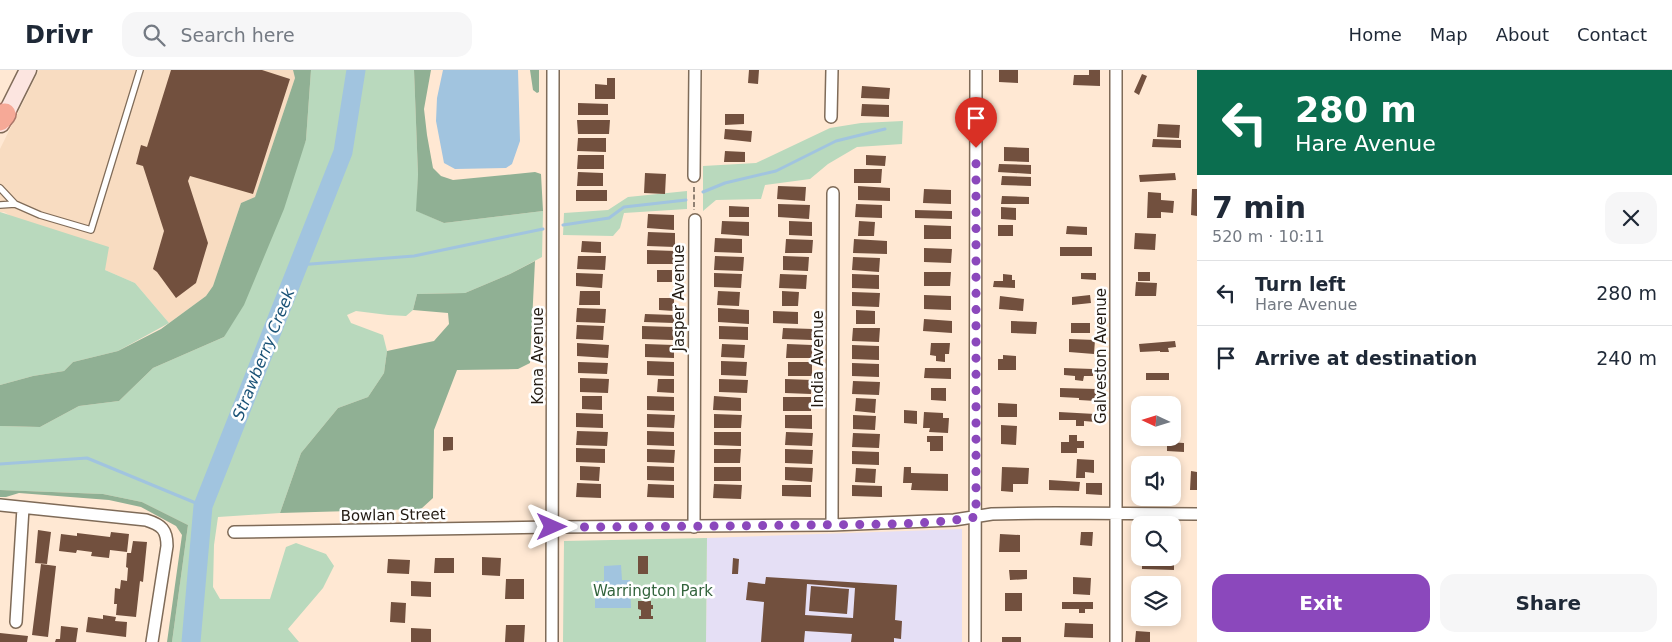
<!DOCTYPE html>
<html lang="en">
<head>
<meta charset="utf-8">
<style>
	:root { --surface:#fff; --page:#f6f6f7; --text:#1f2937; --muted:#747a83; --line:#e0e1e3; --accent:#8b48bc }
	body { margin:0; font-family:"DejaVu Sans",sans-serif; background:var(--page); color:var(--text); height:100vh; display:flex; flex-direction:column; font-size:19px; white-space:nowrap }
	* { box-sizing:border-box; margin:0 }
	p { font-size:16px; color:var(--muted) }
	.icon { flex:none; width:28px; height:28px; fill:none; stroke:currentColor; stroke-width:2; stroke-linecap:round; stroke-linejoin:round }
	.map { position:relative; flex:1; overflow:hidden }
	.side { display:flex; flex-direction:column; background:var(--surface); width:475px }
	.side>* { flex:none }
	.guide { background:#0b6e4f; color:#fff; overflow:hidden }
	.needle { width:32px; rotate:274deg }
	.buttons { position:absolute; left:1131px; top:326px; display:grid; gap:10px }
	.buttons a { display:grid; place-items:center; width:50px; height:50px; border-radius:10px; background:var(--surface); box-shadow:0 2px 8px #0003; font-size:25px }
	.pin { position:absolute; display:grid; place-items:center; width:42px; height:42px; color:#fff; margin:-51px -21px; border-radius:50% 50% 50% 0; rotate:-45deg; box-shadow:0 0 5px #0007 }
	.pin .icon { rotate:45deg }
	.me { position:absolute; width:55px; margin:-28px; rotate:90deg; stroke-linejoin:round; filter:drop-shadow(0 0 4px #0008) }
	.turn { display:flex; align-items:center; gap:18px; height:105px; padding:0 15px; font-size:22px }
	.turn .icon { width:65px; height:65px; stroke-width:2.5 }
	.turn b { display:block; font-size:35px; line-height:42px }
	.round { display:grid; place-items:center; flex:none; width:52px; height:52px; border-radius:15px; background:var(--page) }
	.head { display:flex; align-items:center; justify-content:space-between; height:85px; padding:0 15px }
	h1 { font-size:30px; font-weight:700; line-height:38px }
	.cta { display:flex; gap:10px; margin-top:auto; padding:10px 15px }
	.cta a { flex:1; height:58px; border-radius:15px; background:var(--accent); color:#fff; font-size:20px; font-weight:700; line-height:58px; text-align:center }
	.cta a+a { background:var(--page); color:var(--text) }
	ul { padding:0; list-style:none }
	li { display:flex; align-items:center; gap:15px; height:65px; padding:0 15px; border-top:1px solid var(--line) }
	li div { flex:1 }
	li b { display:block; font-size:19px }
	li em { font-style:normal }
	header { display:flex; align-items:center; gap:30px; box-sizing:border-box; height:70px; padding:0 25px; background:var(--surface); border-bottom:1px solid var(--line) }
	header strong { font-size:24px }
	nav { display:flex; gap:28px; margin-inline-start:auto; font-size:18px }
	.search { width:350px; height:45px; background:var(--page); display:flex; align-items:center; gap:12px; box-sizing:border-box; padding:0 18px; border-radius:15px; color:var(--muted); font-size:19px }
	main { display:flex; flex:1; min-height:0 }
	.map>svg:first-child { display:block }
	.built { fill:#f8dcc1 }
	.education { fill:#e5dff5 }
	.green { fill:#b9d9bd }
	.forest { fill:#90b094 }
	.water { fill:#a1c4df }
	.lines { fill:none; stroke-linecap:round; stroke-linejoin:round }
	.stream { stroke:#a1c4df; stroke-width:3 }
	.river { stroke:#a1c4df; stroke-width:19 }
	.building { fill:#72503e; fill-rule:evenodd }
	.lane-casing { stroke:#7f6b58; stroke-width:8 }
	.street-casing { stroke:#7f6b58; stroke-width:14 }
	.secondary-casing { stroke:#7f6b58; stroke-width:19 }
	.highway-casing { stroke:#ac7769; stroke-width:24 }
	.path { stroke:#908173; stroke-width:2; stroke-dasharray:5 2.5; stroke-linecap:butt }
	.lane { stroke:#fff; stroke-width:5.5 }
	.street { stroke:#fff; stroke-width:11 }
	.secondary { stroke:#fce5e0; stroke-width:16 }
	.highway { stroke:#f6a997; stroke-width:21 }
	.route { stroke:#8b48bc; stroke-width:9; stroke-dasharray:0 16.2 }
	.labels { text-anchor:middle; stroke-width:5; stroke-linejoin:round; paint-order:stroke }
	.street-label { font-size:15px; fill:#231b13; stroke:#fff }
	.park-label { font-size:15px; fill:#33643d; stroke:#fff }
	.water-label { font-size:16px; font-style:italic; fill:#1b5377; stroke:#fff }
</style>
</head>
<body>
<header>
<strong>Drivr</strong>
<div class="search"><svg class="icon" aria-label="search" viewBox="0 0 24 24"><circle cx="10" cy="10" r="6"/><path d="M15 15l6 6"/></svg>Search here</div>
<nav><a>Home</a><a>Map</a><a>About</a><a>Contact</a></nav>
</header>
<main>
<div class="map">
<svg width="1197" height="572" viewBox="0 0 1197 572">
	<rect width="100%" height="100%" fill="#ffe8d3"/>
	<path class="built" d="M39,0H293L295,8L255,127L241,133L213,216L206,226L169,253L135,213L105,200L4,142H0V79Z"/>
	<path class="education" d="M962,459V572H706L707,468Z"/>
	<path class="green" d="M311,0H414L418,105L417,141L444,153L543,141L542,187L510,204L465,223L417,224L413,240L406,246L388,245L356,241L347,245L351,253L383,265L387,281L384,303L368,327L338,338L301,383L280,443L218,447L214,475L213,517L220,529H270L286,477L296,473L326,484L334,496L323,518L288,559L299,572H172L188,455L142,432L103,424L0,420V356L40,357L79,336L119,331L153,298L224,267L306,70Z
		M903,51L902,74L857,77L828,94L810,109L765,115L761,129L716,130L703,141V96L756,93L830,58L861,53Z
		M687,121V139L624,143L620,158L613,166L563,165L564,143L608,140L628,127Z
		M0,142L109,177L105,200L135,213L169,253L118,281L73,292L64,301L33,306L0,315Z
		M707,468L706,572H563L564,471Z"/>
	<path class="forest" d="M293,0H311L306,70L284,139L244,235L224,267L153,298L119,331L79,336L40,357L0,356V315L33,306L64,301L73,292L118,281L161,259L206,226L213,216L241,133L255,127L295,8Z
		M414,0H431L424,39L427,65L433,98L441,106L453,110L535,102L541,104L543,141L444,153L416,141L418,105Z
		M530,0H539V22L537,23L533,20Z
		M535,191L530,293L518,299L457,300L434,360L433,428L421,439L280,443L301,383L338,338L368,327L384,303L387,281L434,271L449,254L448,243L413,240L417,224L465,223L510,204Z
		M0,420L103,424L142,432L188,455L172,572H167L182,465L176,456L141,437L109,430L19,423L6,427H0Z"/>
	<path class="water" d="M443,0H518L520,71L512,94L506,98L455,99L444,93L436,51L437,28Z
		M621,495L622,510H630L631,538H595V511H604V496Z"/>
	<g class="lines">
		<path class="stream" d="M703,122L725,113L776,101L836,71L885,59
			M563,155L609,148L624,137L686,130
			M298,195L414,186L543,159
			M0,394L87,388L203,436"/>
		<path class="river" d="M191,572L203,436L343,82L356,0"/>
	</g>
	<path class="building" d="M171,0H262L290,9L253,124L190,106L188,111L208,173L196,213L176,228L157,202L153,199L164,161L143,96L136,94L141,75L147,77Z
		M749,0H759L758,14L748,13Z
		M999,0H1018V13L999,12Z
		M1089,0H1100V16L1073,15L1074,5H1089Z
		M1142,4L1147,6L1139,25L1134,22Z
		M607,8H615V29H595V14L607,15Z
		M862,16L890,18L889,29L861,28Z
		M578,33L608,34V45H578Z
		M862,34L889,35V47L861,46Z
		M725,44H744V54L725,55Z
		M577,50H610L609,64H578Z
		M1158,54L1180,55L1179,68L1157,67Z
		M725,59L752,61L751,72L724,69Z
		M578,68H606V82L577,81Z
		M1153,69L1181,70V78L1152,77Z
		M1004,77L1029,78V92L1004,91Z
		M725,81L745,82V92H724Z
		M578,85H604V99H577Z
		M866,85L886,86L885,96L866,95Z
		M999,94L1031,95V104L998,102Z
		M854,99H882L881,113H854Z
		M578,102L603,103V116H577Z
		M645,103L666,104L665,124L644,123Z
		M1175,103L1176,110L1140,112L1139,105Z
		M1002,106L1031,107V116L1001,115Z
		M778,116L806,117L805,131L777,129Z
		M858,116L890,118V131L858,130Z
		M924,119L951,120V134L923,133Z
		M1192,119H1197V146L1191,145Z
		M576,120H607V131H576Z
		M1148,122L1161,123V130L1174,131L1173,143L1161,142V148H1147Z
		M1002,126L1029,127V134H1001Z
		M778,134L810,135L809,149L778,147Z
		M856,134L882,135V148L855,147Z
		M729,136L749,137V147H729Z
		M1001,137L1016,138V150L1001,149Z
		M915,140L952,141V149L915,148Z
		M648,144L674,145V160L647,158Z
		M722,151L749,152V166L721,164Z
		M789,151L812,152V166L789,165Z
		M859,151L875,152L874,166H858Z
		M924,155L951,156V169H924Z
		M998,155H1013V166H998Z
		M1067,156L1087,157V165L1066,164Z
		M648,162L675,163V177L647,176Z
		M1135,163L1156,164L1155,180L1134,179Z
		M715,168L742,169V183L714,182Z
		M786,169L813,170L812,183H785Z
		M854,169L887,171V184L853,183Z
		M582,171L601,172V183L581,182Z
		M1060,177H1092V186H1060Z
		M924,178L952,179L951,193L924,192Z
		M647,180L675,181L674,194H647Z
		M578,186H606L605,200L577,199Z
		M715,186L744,187L743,201L714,200Z
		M783,186L809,187L808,201L783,200Z
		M853,187L880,188L879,202L852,200Z
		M657,200H672V212H657Z
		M924,202H951L950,216H924Z
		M1138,202H1150V211H1138Z
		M576,203L603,204L602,218L576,216Z
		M714,203L742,204L741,218L714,217Z
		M1081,203H1096V210L1081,209Z
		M780,204L807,205L806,219L779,218Z
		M852,204L879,205V219L852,218Z
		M1003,204L1012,205V210H1015V218L993,217L994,211H1003Z
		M1136,212L1157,213L1156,226H1135Z
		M580,221H600V235H579Z
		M718,221L740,222L739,236L717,235Z
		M782,221L799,222L798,236H782Z
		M852,222L880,223L879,237L852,236Z
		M924,225L951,226V240L924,239Z
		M1090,225L1091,233L1072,235V227Z
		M1000,226L1024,229L1023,241L999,239Z
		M659,228H674V241L659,240Z
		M577,238L606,239L605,253L576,252Z
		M718,238L749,240V254L718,252Z
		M856,240L875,241V254H856Z
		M773,241L798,242V254L773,253Z
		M645,244L674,245V253L644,252Z
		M924,249L952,251V263L923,261Z
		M1011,251L1037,252L1036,264L1011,263Z
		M1071,253H1090V263H1071Z
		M577,255L604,256L603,270L576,269Z
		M642,256L674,257L673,270L642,269Z
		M719,256L748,257V270L719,269Z
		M783,258L813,259L812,270L782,269Z
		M853,258H880L879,272L852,271Z
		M1069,269L1095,270L1094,284L1069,282Z
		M1175,271L1176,277L1168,278L1169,282H1160V281L1140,282L1139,274Z
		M577,273L609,275L608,288L577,286Z
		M931,273H950L949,284H945V292L936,291V286L930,285Z
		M645,274L674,275V288L645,287Z
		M722,274L745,275L744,288L721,287Z
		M787,274L812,275V288H786Z
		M852,275L879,276V290L852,289Z
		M1003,285L1016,286V300H998V289H1003Z
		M647,291L674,292V306L647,305Z
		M721,291L747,292L746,306L721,305Z
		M578,292L608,293L607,304L578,303Z
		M788,292H812V306H788Z
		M852,293L879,294V307L852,306Z
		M925,298H951V309L924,308Z
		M1064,298L1093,299V306H1084L1083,311L1075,310V306L1064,305Z
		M1146,303H1169V310H1146Z
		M580,308L609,309L608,323L580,322Z
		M658,309H674V323L657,322Z
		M719,309L748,310L747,323L719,322Z
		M785,309L812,310L811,324L785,323Z
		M853,311L880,312L879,325L852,324Z
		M931,318H946V331L931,330Z
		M1060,318L1096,319V331L1079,330V328L1060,327Z
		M582,326H602V340L582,339Z
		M647,326L674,327V341L647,340Z
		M714,326L741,328V341L713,340Z
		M783,327H811V341H783Z
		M856,328L876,329L875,343L855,341Z
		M998,333L1017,334V347H998Z
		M904,340L917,341V354L904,353Z
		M924,342L943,343V348H949L948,363L929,362L930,358H923Z
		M1059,342L1095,344V352L1084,351V356H1076V350H1059Z
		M576,343L603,344V358L576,357Z
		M647,344L675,345L674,358L647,357Z
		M714,344L742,345L741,358H714Z
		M785,345H812V359L785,358Z
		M853,345L876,346L875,360L853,359Z
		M1134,346H1140V353H1134Z
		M1001,355L1017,356L1016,375L1001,374Z
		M577,361L608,362L607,376L576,375Z
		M647,361L674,362V376L647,375Z
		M714,362H741V376L714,375Z
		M786,362L813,363L812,376L785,375Z
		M853,363L880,364L879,378L852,377Z
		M1069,365H1077V371H1084V378H1077V383H1061V372H1069Z
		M927,366H943V381H930V372H927Z
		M443,367H453V380L443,381Z
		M1167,372L1184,373V382L1167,381Z
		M576,378L605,379V393L576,392Z
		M647,379L675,380L674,393L647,392Z
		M714,379H741L740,393H714Z
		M785,379L813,380L812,394L785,393Z
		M852,381L879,382V395L852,394Z
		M1077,389L1094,390V403L1085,402V408H1076Z
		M1134,394H1140V421H1134Z
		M1172,395L1180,396L1179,423H1172Z
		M580,396L600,397L599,411L580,410Z
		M647,396L674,397V411L647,410Z
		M714,397H741V411H714Z
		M785,397L813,398L812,412L785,410Z
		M904,397H911V403L948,404V421L911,420L912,413H903Z
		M1002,397L1029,398L1028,414H1013V422L1001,421Z
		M856,398L876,399L875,413L855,412Z
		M1191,401L1197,402V420H1190Z
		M1049,410L1080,412L1079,421L1049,420Z
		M577,413L601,414V428L576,427Z
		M1086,413H1102V425L1086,424Z
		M648,414L674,415V428L647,427Z
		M714,414L742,415L741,429L713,428Z
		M782,415H811V427L782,426Z
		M852,415L882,416V427L852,426Z
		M38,460L51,462L47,494L35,493Z
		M111,462L129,464L127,482L110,480L109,488L91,486L92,482L77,480L76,483L59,481L61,464L77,466V463L110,467Z
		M1081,462H1093L1092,476L1080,475Z
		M1000,464L1020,465V482H999Z
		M133,471L147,472L143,512L140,511L136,547L116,545L117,534H114L115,518L120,519L121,510L127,511L128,498L126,497L127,483H131Z
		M638,486H648V504H638Z
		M482,487L501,488L500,506L482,505Z
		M435,488H454V503H434Z
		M733,488L739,489L738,504H732Z
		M1152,488L1158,489L1157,493L1174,494V500L1142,499V492L1152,493Z
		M388,489L410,490L409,504L387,503Z
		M41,494L56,496L48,567L32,565Z
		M1009,500H1027V509L1010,510Z
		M766,507L897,515L895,550L902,551L901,569L894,568V572H851L852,564L805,561L804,572H761L764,532L746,530L748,512L765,514ZM807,514L855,518L853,548L805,545Z
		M1073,507L1091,508L1090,525L1073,524Z
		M506,509H524V529H505Z
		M411,511L431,512V527L411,526Z
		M1138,511L1153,512V515H1140V524H1137Z
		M811,516L849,519L847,544L809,541Z
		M1005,523H1022V541H1005Z
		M638,531H651V535H653V539H651V546H653V549H639V546H641V540L638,539Z
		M391,532L406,533L405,553L390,552Z
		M1062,532H1093V539H1085V543H1079V539H1062Z
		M1134,536L1140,537V548H1161V551L1134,550Z
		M103,545L116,547L115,551L127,552L126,567L86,562L88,547L103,549Z
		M1065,553L1093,554V568L1064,567Z
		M506,555H525L524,572H505Z
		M61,556L78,558L76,572H55L56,569H60Z
		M411,558L431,559V572H411Z
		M1136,561L1150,562V572H1135Z
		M0,563L28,566L27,572H0Z
		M1002,567H1021V572H1002Z"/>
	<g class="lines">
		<g class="lane-casing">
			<path id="lane" d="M0,118L15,134
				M0,135L15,134L40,145L91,160L140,0"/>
		</g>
		<g class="street-casing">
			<path id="street" d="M1116,0V572
				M831,47L832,0
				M694,106L695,0
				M0,435L146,450C162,455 167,460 167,476L152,572
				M832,455L833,123
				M694,457L695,150
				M234,462L552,457L832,455L954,450L992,444L1055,443L1197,444
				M16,552L23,438
				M552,572L553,0
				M975,572L976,0"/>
		</g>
		<g class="secondary-casing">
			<path id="secondary" d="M1,54L28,0"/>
		</g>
		<g class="highway-casing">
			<path id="highway" d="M0,50L5,44"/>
		</g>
		<path class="path" d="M694,117V140
			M639,526H669"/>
		<use href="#lane" class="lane"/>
		<use href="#street" class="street"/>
		<use href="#secondary" class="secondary"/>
		<use href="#highway" class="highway"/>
	</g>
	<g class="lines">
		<path class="route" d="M552,457C638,457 723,456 808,455C864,454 921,456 976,447V78"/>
	</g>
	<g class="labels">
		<g class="street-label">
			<text transform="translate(679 228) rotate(-90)" y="5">Jasper Avenue</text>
			<text transform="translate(538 286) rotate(-90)" y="5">Kona Avenue</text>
			<text transform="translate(1101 286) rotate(-90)" y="5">Galveston Avenue</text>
			<text transform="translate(818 289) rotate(-90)" y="5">India Avenue</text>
			<text transform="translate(393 445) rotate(-1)" y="5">Bowlan Street</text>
		</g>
		<g class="park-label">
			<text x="653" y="526">Warrington Park</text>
		</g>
		<g class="water-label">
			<text transform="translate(263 284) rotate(-68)" y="6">Strawberry Creek</text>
		</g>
	</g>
</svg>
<div class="buttons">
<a><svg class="needle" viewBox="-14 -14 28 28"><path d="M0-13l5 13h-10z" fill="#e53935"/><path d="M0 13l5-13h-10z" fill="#747a83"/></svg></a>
<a><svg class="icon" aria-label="sound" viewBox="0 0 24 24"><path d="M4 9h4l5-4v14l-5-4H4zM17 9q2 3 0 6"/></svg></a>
<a><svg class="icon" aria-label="search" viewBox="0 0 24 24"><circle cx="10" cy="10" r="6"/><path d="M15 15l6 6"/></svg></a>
<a><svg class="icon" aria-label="layers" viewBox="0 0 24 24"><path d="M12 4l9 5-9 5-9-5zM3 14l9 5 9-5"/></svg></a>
</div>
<div class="pin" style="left:976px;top:78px;background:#d93025"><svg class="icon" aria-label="arrive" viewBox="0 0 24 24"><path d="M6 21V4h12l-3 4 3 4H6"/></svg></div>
<svg class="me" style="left:552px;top:457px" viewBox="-20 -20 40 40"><path d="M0-17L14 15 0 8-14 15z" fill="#8b48bc" stroke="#fff" stroke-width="4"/></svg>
</div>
<section class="side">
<div class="guide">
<div class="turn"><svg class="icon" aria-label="left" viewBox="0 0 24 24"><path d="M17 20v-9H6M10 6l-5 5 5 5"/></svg><div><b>280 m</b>Hare Avenue</div></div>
</div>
<div class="head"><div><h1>7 min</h1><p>520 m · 10:11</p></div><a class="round"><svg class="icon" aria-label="close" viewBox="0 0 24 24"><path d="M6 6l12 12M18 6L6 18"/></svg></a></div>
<ul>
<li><svg class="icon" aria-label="left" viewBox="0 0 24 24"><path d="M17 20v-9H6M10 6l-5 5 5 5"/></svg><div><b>Turn left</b><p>Hare Avenue</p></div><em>280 m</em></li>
<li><svg class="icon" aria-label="arrive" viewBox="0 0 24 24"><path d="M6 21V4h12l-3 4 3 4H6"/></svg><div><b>Arrive at destination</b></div><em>240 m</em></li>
</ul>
<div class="cta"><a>Exit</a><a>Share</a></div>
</section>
</main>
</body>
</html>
